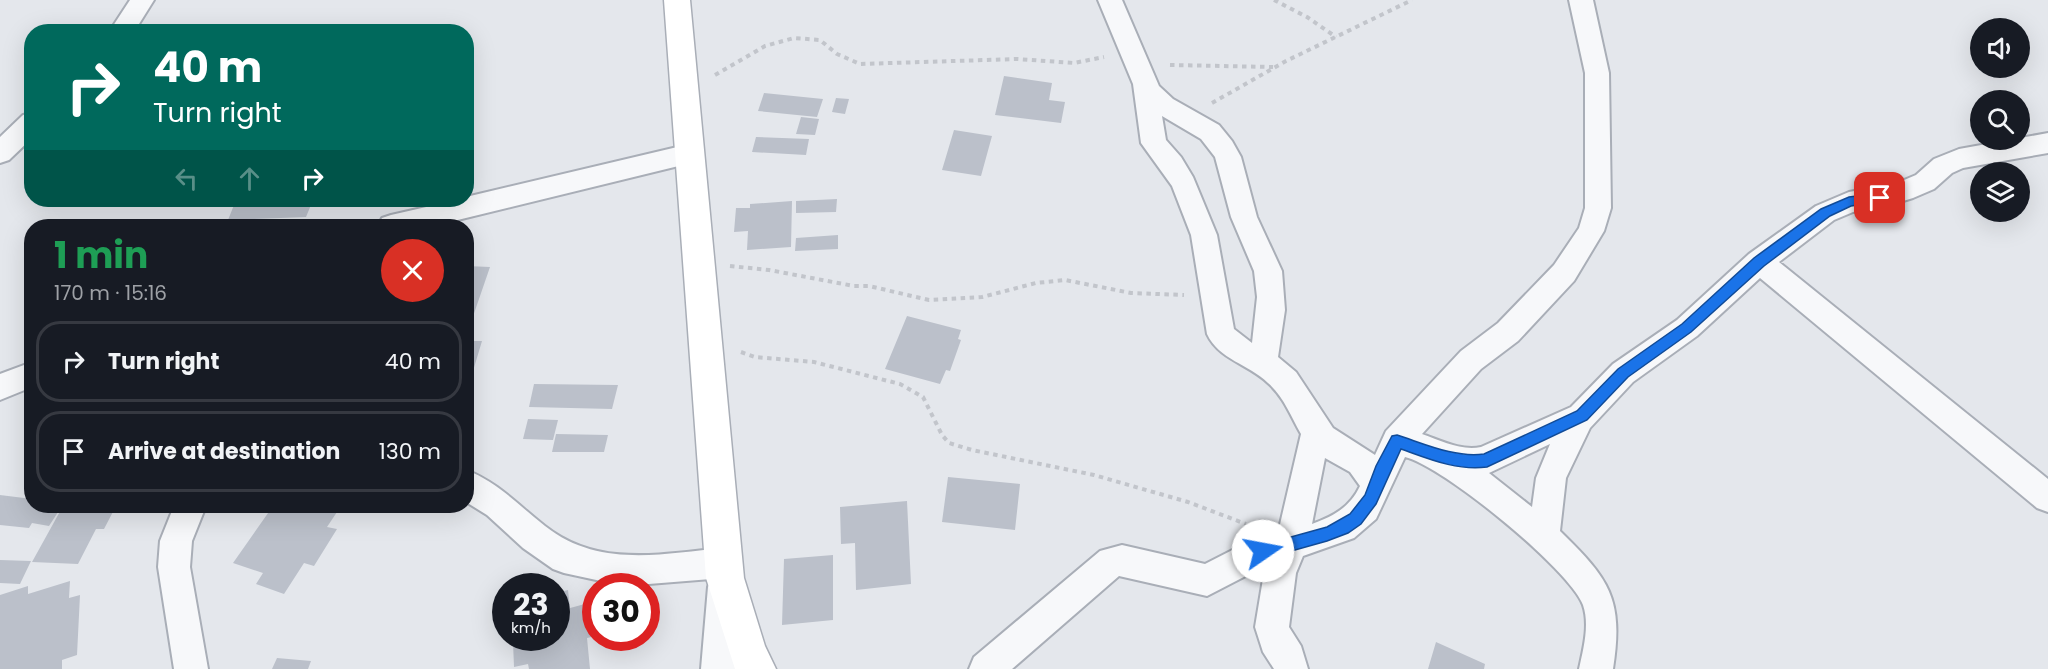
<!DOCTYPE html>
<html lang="en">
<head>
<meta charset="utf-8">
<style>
	:root { --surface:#171b24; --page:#20242c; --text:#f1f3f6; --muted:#9ea1a6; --line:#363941 }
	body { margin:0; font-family:Poppins,sans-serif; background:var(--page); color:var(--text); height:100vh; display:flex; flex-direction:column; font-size:22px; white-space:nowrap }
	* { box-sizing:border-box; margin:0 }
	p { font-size:20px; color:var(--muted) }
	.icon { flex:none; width:33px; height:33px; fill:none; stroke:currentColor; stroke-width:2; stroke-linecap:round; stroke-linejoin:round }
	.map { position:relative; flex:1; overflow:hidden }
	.details { position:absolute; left:24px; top:219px; width:450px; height:294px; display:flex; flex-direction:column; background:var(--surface); border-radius:24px; box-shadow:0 6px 24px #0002 }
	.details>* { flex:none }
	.hud { position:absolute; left:24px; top:24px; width:450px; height:183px; border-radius:24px; box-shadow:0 6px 24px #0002; background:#00695c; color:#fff; overflow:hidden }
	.tools { position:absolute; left:1970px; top:18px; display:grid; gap:12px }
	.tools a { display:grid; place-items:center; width:60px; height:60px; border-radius:50%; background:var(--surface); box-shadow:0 6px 24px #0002; font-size:30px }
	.speed { position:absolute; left:492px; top:573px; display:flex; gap:12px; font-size:30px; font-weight:700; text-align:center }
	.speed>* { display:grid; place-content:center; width:78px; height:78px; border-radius:50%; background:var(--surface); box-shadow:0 6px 24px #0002; line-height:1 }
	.speed small { font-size:15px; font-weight:400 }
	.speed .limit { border:9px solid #d22; background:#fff; color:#111 }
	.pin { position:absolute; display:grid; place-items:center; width:51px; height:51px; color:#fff; margin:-26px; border-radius:12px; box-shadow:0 3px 9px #0006 }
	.me { position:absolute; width:66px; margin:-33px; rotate:78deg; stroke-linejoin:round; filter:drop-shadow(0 0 4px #0008) }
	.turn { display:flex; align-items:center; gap:21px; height:126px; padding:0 30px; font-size:27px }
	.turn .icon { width:78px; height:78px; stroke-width:2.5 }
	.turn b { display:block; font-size:42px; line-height:51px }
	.lanes { display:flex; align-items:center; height:57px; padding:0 30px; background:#0003; justify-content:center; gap:30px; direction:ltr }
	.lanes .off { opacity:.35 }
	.round { display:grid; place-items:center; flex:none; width:63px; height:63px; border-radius:32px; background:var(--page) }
	.head { display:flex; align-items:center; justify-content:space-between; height:102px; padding:0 30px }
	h1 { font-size:36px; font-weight:700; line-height:45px; color:#1e9e55 }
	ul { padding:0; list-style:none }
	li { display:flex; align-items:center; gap:18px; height:81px; margin:0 12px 9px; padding:0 18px; border:3px solid var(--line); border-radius:24px }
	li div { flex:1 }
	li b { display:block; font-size:22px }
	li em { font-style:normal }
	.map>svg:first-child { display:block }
	.building { fill:#bbc0ca }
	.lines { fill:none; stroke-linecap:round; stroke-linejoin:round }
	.street-casing { stroke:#a9aeb7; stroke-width:4 }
	.secondary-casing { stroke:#a9aeb7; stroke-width:3 }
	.path { stroke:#c2c5cb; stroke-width:4; stroke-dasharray:4.5 4.5; stroke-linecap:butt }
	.street { fill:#f7f8fa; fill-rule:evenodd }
	.secondary { fill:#fff; fill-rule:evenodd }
	.route { fill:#1a73e8; stroke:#114b97; stroke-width:1.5 }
</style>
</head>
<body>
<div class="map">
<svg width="2048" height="669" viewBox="0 0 2048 669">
	<rect width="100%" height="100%" fill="#e4e7ec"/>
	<path class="building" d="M1004,76L1052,83L1049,100L1065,102L1061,123L995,115Z
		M764,93L823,99L817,117L758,111Z
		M836,98L849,99L845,114L832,112Z
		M801,117L819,119L815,135L796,134Z
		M954,130L992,136L981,176L942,170Z
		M756,137L809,139L806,155L752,152Z
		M837,199L836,212L796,213V201Z
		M236,200H249L246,207L271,206L274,200H313L306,217L228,220Z
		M792,201L791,247L747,250L748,231L734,232L736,208H750V204Z
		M838,235V249L795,251L796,238Z
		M466,266L490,267L469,328H466Z
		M907,316L961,330L958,339L961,340L950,371L946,370L940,384L885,369Z
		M466,341H482L467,391H466Z
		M534,384L618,385L612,409L529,407Z
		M528,419L558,420L553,440L523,439Z
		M556,434L608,435L604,452H552Z
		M948,477L1020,484L1015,530L942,522Z
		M0,495L32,499V506H62L49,526L32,523L29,528L0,525Z
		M907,501L911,584L856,590L855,543L841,544L840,507Z
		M63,506H116L104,529H96L78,564L32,562Z
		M273,506H314L337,512L327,527L337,529L314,566L304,563L284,594L256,584L263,573L233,563Z
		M833,555V620L782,625L784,559Z
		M0,560L31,561L20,584L0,583Z
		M70,581L69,598L80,595L77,655L62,660V669H0V595L28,586V594Z
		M568,590L570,608L596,601V636L587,638L590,669H529L528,664L514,667L513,642L532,638H556V593Z
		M1436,642L1485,664L1484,669H1428Z
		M277,658L311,661L308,669H272Z"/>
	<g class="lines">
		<g class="street-casing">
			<path id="street" d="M130,0H154L134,32H109Z
				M1098,0H1122L1159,86L1173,99L1219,125L1232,141L1241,157L1257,217L1282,271L1285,310L1278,357L1296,372L1333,428L1375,455L1386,431L1461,351L1498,323L1554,265L1579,228L1585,208V73L1569,0H1593L1609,73L1611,208L1604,231L1574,281L1518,341L1481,369L1422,434C1442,441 1461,451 1481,447L1571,407L1613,364L1677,320L1749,254L1816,206L1849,192L1897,183L1916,175L1934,159L1959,149L2048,133V153L1963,168L1952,173L1934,189L1913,198L1880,208L1853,212L1834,220L1779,262L2048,479V512L2037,508L1760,278L1697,336L1633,382L1590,428L1566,478L1560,531C1609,579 1624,598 1613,669H1579C1583,650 1590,625 1583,605C1569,569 1443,466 1405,457L1376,519L1354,538L1303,556L1296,573L1289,627L1301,646L1308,669H1274L1263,652L1255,627L1264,573L1267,565L1207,596L1119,576L1012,669H969L974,657L1100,551L1122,545L1205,564L1252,540L1278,533L1301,434C1291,417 1284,397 1268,383C1249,364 1219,360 1207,334L1191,235L1172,186L1141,143L1133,84ZM1162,116L1201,139L1215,157L1231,217L1254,271L1257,297L1252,343L1234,329L1217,235L1193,177L1181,157L1166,140ZM1550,444L1536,478L1532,507L1489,473ZM1325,458L1350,472L1360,486C1350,507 1334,516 1312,524Z
				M32,113V138L9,160L0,163V137L23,115Z
				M690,144L699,147L703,154L699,161L433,226H378L382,218L391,215L457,200H466V197Z
				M32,362V387L0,400V374Z
				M466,470C498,482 519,506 545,526C598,568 661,554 723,548L734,552L739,563L732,575L735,576L740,587L735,669H701L708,587L711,579L624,586L564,573L553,569L523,548L487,515L466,502Z
				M174,506H206L192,541L190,567L208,669H174L158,567L160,541Z"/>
		</g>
		<g class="secondary-casing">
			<path id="secondary" d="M664,0H690L744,578L765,646L776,669H735L706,578Z"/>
		</g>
		<path class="path" d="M1274,0L1307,17L1336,37
			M1170,65L1273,67
			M715,75L765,46L794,38L820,40L837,54L860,64L1017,59L1074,63L1104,57
			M1212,103L1286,61L1412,0
			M730,266L769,270L854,286H869L929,300L982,297L1036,283L1065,280L1131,293L1184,295
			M741,352L755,357L814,362L900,384L923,397L942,435L949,443L972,450L1094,475L1188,502L1246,524"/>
		<use href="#street" class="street"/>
		<use href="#secondary" class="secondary"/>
	</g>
	<path class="route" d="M1880,193L1886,198L1884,201L1851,206L1830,216L1764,266L1691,332L1628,377L1587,420L1487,467C1457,471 1429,459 1401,449L1376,504L1361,524L1348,533L1327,541L1263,559L1258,557L1255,551L1258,546L1327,527L1350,514L1365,495L1376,466L1392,436L1397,435C1425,444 1455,458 1484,454L1577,411L1618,369L1682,324L1754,258L1821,209L1849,197Z"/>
</svg>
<div class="tools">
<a><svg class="icon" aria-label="sound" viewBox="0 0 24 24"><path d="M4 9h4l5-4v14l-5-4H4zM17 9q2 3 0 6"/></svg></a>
<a><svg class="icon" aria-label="search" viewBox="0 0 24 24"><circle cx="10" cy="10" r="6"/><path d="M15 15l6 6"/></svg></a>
<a><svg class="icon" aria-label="layers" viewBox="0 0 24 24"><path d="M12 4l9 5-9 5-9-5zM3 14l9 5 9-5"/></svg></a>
</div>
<div class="speed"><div>23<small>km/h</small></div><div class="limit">30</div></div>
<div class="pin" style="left:1880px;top:198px;background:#d93025"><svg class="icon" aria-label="arrive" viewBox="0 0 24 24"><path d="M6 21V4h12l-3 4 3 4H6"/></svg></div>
<svg class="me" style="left:1263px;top:551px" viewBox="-20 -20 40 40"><circle r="19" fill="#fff"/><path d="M0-13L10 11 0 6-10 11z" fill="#1a73e8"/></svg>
<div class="hud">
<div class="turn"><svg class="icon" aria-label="right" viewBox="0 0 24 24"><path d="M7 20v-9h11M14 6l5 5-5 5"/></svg><div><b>40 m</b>Turn right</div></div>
<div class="lanes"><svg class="icon off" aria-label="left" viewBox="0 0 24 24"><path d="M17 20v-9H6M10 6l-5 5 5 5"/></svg><svg class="icon off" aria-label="ahead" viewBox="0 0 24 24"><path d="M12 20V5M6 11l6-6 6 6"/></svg><svg class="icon" aria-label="right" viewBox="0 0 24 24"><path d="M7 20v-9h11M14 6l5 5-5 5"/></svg></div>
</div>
<section class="details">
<div class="head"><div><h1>1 min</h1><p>170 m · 15:16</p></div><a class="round" style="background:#d93025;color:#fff"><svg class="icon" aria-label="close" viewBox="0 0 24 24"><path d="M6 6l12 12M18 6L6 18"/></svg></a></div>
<ul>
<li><svg class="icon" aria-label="right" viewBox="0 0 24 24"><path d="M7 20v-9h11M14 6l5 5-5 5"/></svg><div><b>Turn right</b></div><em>40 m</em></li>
<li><svg class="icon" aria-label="arrive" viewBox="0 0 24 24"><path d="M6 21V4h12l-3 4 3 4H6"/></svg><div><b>Arrive at destination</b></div><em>130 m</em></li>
</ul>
</section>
</div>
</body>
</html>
